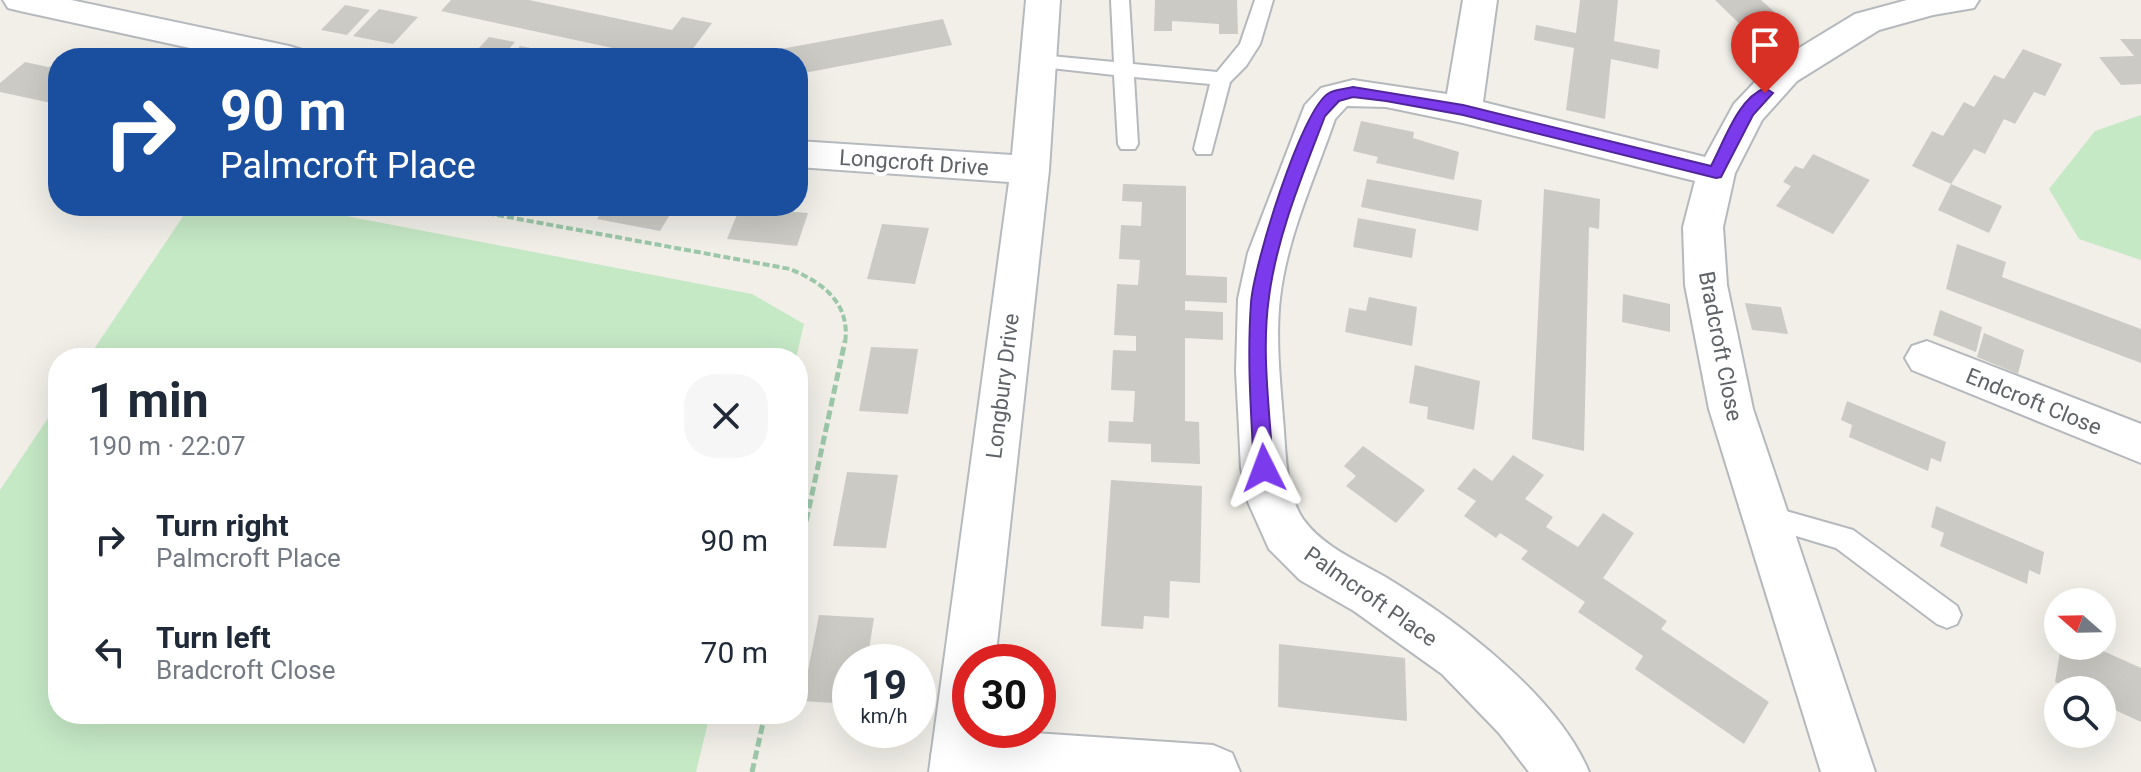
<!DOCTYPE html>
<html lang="en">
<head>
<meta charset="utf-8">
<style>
	:root { --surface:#fff; --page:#f6f6f7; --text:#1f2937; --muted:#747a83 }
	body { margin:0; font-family:Roboto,sans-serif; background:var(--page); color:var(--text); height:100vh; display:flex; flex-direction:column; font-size:30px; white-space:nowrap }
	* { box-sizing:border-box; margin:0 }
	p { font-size:26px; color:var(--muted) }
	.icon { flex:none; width:44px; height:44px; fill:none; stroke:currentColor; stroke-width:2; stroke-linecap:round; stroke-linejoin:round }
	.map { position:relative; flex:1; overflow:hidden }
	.details { position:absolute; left:48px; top:348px; width:760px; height:376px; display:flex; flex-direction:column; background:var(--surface); border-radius:32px; box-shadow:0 8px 32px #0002 }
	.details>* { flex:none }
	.banner { position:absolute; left:48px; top:48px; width:760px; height:168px; border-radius:32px; box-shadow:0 8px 32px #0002; background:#1a4fa0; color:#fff; overflow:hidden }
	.needle { width:52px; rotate:290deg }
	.tools { position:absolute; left:2044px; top:588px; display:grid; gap:16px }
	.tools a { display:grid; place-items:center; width:72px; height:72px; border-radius:50%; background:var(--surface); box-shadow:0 8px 32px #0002; font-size:40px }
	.speed { position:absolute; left:832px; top:644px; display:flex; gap:16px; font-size:40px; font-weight:700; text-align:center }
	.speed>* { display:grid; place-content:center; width:104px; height:104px; border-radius:50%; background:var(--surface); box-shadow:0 8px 32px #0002; line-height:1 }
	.speed small { font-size:20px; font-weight:400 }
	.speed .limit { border:12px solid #d22; background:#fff; color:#111 }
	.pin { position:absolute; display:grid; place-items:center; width:68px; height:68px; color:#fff; margin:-82px -34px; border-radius:50% 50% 50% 0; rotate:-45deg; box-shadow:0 0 8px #0007 }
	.pin .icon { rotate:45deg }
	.me { position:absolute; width:88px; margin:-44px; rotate:357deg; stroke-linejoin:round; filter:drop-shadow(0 0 6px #0008) }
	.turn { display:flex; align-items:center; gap:28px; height:168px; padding:0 40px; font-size:36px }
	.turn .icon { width:104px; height:104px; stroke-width:2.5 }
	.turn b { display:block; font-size:56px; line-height:68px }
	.round { display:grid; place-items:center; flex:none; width:84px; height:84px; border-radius:32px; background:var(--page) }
	.summary { display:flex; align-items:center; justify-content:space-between; height:136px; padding:0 40px }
	h1 { font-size:48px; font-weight:700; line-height:60px }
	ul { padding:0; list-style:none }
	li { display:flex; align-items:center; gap:24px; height:112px; padding:0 40px }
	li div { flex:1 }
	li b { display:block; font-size:30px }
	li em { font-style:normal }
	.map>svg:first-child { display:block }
	.green { fill:#c5e8c5 }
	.building { fill:#cccac5 }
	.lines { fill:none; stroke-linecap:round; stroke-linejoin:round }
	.lane-casing { stroke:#b5b8bc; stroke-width:4 }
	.street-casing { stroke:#b5b8bc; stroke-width:4 }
	.secondary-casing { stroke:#b6babf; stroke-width:4 }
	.path-far1 { stroke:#9cc7a9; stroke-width:4; stroke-dasharray:7 3; stroke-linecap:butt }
	.path { stroke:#9cc7a9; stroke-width:5; stroke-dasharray:9 4; stroke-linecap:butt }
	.lane { fill:#fff; fill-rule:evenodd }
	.street { fill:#fff; fill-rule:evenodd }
	.secondary { fill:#fff; fill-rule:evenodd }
	.route { fill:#7c3aed; stroke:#51269a; stroke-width:2 }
	.labels { text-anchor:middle; stroke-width:8; stroke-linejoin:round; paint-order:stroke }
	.street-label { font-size:22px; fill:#5f6368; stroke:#fff }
</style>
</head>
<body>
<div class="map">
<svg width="2141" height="772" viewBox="0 0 2141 772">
	<rect width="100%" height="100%" fill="#f1efe8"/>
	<path class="green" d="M2141,115V260L2079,239L2049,189L2095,131Z
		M190,206H294L752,294L804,324L796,358H88Z
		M58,403V714H710L696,772H0V490Z"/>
	<path class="building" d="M451,0H529L672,30L682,17L712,23L686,58H659L441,11Z
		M1155,0H1237L1238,34H1219V24L1172,21V31H1154Z
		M1580,0H1618L1614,41L1660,50L1658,69L1611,59L1605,119L1566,110L1574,48L1534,40L1536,25L1576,33Z
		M1715,0H1761L1780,17L1771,19L1777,25L1749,33Z
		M345,5L370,10L347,35L321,30Z
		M379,9L418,17L393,44L353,36Z
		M943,19L952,45L804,73L798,74V58H748V55Z
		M489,37L515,42L501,58H470Z
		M2120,39H2141V84L2121,85L2099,57L2134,56Z
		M520,46L547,51L541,58H511Z
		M550,49L577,54L574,58H543Z
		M2023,49L2062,64L2045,96L2034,92L2015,124L2004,119L1985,154L1974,149L1951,184L1912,166L1932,131L1943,136L1964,102L1974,107L1994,75L2004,79Z
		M25,62L48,67L58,65L56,104L0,92V83Z
		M1361,121L1414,132L1413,138L1459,152L1454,180L1376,163L1378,157L1353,151Z
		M1813,154L1870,180L1833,234L1776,206L1791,186L1783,182L1795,166L1803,169Z
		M1367,179L1482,200L1478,231L1361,207Z
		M1123,184L1186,186V275L1227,277V303L1185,301V310L1223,312V340L1185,338V421L1199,422L1200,464L1151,462V444L1108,442L1109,421L1133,422L1134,409L1135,391L1111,390L1113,350L1136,351V336L1114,335L1117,284L1138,285L1140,260L1119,259L1121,225L1141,226L1142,202L1122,201Z
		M1951,184L2002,206L1989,233L1938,210Z
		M1544,189L1600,199L1599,229L1589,227L1584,451L1532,439Z
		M606,206H675L660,231L597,219Z
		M740,207L808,213L797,246L727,239Z
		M1358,218L1416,229L1412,258L1353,247Z
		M882,224L929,228L915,284L867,279Z
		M1957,244L2006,262L2002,277L2141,329V363L1946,289Z
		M1623,294L1670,304V332L1622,322Z
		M1369,297L1417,307L1412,346L1345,332L1349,308L1366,311Z
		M1745,303L1781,307L1788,334L1752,330Z
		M1940,310L1982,327L1976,352L1933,335Z
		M1984,333L2024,350L2018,374L1977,357Z
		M871,347L918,349L908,414L859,411Z
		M1415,365L1480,381L1474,430L1427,419L1428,407L1409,403Z
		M1847,401L1946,442L1941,462L1931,458L1928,471L1849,437L1852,425L1841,420Z
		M1363,446L1425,490L1396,523L1346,486L1356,476L1344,466Z
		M1513,455L1544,475L1525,499L1553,517L1546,527L1578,547L1603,513L1634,533L1603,578L1667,621L1661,629L1769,702L1744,744L1635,669L1643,656L1578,612L1585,602L1521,559L1528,551L1500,533L1496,538L1464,516L1476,501L1457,489L1474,468L1492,481Z
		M847,472L898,475L886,548L833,546Z
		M1111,480L1202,486L1200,583L1170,581L1169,618L1144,616L1143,629L1101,626Z
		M1936,506L2044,552L2040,575L2029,570L2027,584L1940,546L1944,533L1931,527Z
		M819,615L874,618L867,662H850V704L802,701Z
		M1279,644L1405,658L1407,721L1278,707Z
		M2061,646H2092L2141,668V722L2102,704V690H2073L2055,682Z"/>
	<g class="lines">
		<g class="lane-casing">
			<path id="lane" d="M1111,0H1129L1133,64L1217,72L1240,44L1255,0H1273L1260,44L1246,66L1230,82L1211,154H1197L1194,149L1210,84L1134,77L1138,144L1135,149H1121L1118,144L1114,75L1033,66L1030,61L1040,55L1114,62Z
				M1765,505L1853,530L1957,606L1961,615L1957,624L1947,628L1937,624L1836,548L1756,524L1752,516L1756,508Z"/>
		</g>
		<g class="street-casing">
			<path id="street" d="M1463,0H1497L1483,102L1705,157L1734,104L1771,65L1855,14L1907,0H1979L1974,8L1933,15L1879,30L1797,81L1762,120L1735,173L1723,227L1727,285L1753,409L1875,772H1821L1709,409L1685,285L1683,227L1695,181L1463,123L1386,107L1347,106L1335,119C1315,177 1287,237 1280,298C1275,342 1281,388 1284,431C1286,459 1287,495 1303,519C1323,547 1358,561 1387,578C1456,620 1557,695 1589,772H1529L1499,733L1442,674L1354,611L1300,580L1269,549L1248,502L1241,468L1236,371L1238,299L1248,253L1305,105L1321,88L1353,80L1447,94Z
				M1927,341L2141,424V463L1912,370L1905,358L1912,346Z
				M958,728L1213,745L1232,753L1240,772H938L931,755L939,736Z"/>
		</g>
		<g class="secondary-casing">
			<path id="secondary" d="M3,0H71L289,46L302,50L307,58H236L20,11L8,8Z
				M1026,0H1060L1049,170L995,662H970V730H988L983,772H929L1009,182L798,167V141L1012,155Z"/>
		</g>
		<path class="path-far1" d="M448,206L790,269C822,282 851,303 845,343"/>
		<path class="path" d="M798,559L845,341
			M752,772L765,714"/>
		<use href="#lane" class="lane"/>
		<use href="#street" class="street"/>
		<use href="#secondary" class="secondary"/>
	</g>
	<path class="route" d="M1353,87L1463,105L1711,166C1724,142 1738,98 1765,88L1773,93L1753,115L1721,177L1716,178L1463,115L1386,101L1353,97L1339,101L1325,116C1303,174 1277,235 1269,297C1261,352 1270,412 1273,468L1271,473H1257L1254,468C1251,413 1247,358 1251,303C1253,268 1301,109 1329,93C1335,89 1346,89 1353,87Z"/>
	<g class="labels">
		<g class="street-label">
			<text transform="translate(914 162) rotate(4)" y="8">Longcroft Drive</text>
			<text transform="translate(1721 346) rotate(79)" y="8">Bradcroft Close</text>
			<text transform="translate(1002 386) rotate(-83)" y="8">Longbury Drive</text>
			<text transform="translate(2034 401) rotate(22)" y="8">Endcroft Close</text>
			<text transform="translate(1371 596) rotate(35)" y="8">Palmcroft Place</text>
		</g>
	</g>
</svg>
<div class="tools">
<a><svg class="needle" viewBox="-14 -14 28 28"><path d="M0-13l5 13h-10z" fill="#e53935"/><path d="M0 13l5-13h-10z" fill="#747a83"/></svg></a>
<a><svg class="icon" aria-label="search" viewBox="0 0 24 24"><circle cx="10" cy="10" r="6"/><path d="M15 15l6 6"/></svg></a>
</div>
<div class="speed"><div>19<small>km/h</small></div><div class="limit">30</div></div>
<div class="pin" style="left:1765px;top:93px;background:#d93025"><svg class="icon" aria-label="arrive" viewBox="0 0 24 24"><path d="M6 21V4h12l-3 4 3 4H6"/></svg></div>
<svg class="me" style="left:1264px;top:468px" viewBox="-20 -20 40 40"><path d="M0-17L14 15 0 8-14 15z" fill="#7c3aed" stroke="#fff" stroke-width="4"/></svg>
<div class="banner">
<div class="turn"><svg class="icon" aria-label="right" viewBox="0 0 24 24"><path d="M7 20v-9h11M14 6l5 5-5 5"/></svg><div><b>90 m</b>Palmcroft Place</div></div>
</div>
<section class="details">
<div class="summary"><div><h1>1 min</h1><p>190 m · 22:07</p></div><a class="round"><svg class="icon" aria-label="close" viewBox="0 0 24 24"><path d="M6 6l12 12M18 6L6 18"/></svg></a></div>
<ul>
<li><svg class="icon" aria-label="right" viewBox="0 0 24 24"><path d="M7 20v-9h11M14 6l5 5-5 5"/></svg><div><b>Turn right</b><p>Palmcroft Place</p></div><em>90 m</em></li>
<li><svg class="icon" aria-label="left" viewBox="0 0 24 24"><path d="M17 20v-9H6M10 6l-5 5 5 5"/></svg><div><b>Turn left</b><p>Bradcroft Close</p></div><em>70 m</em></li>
</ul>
</section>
</div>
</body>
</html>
